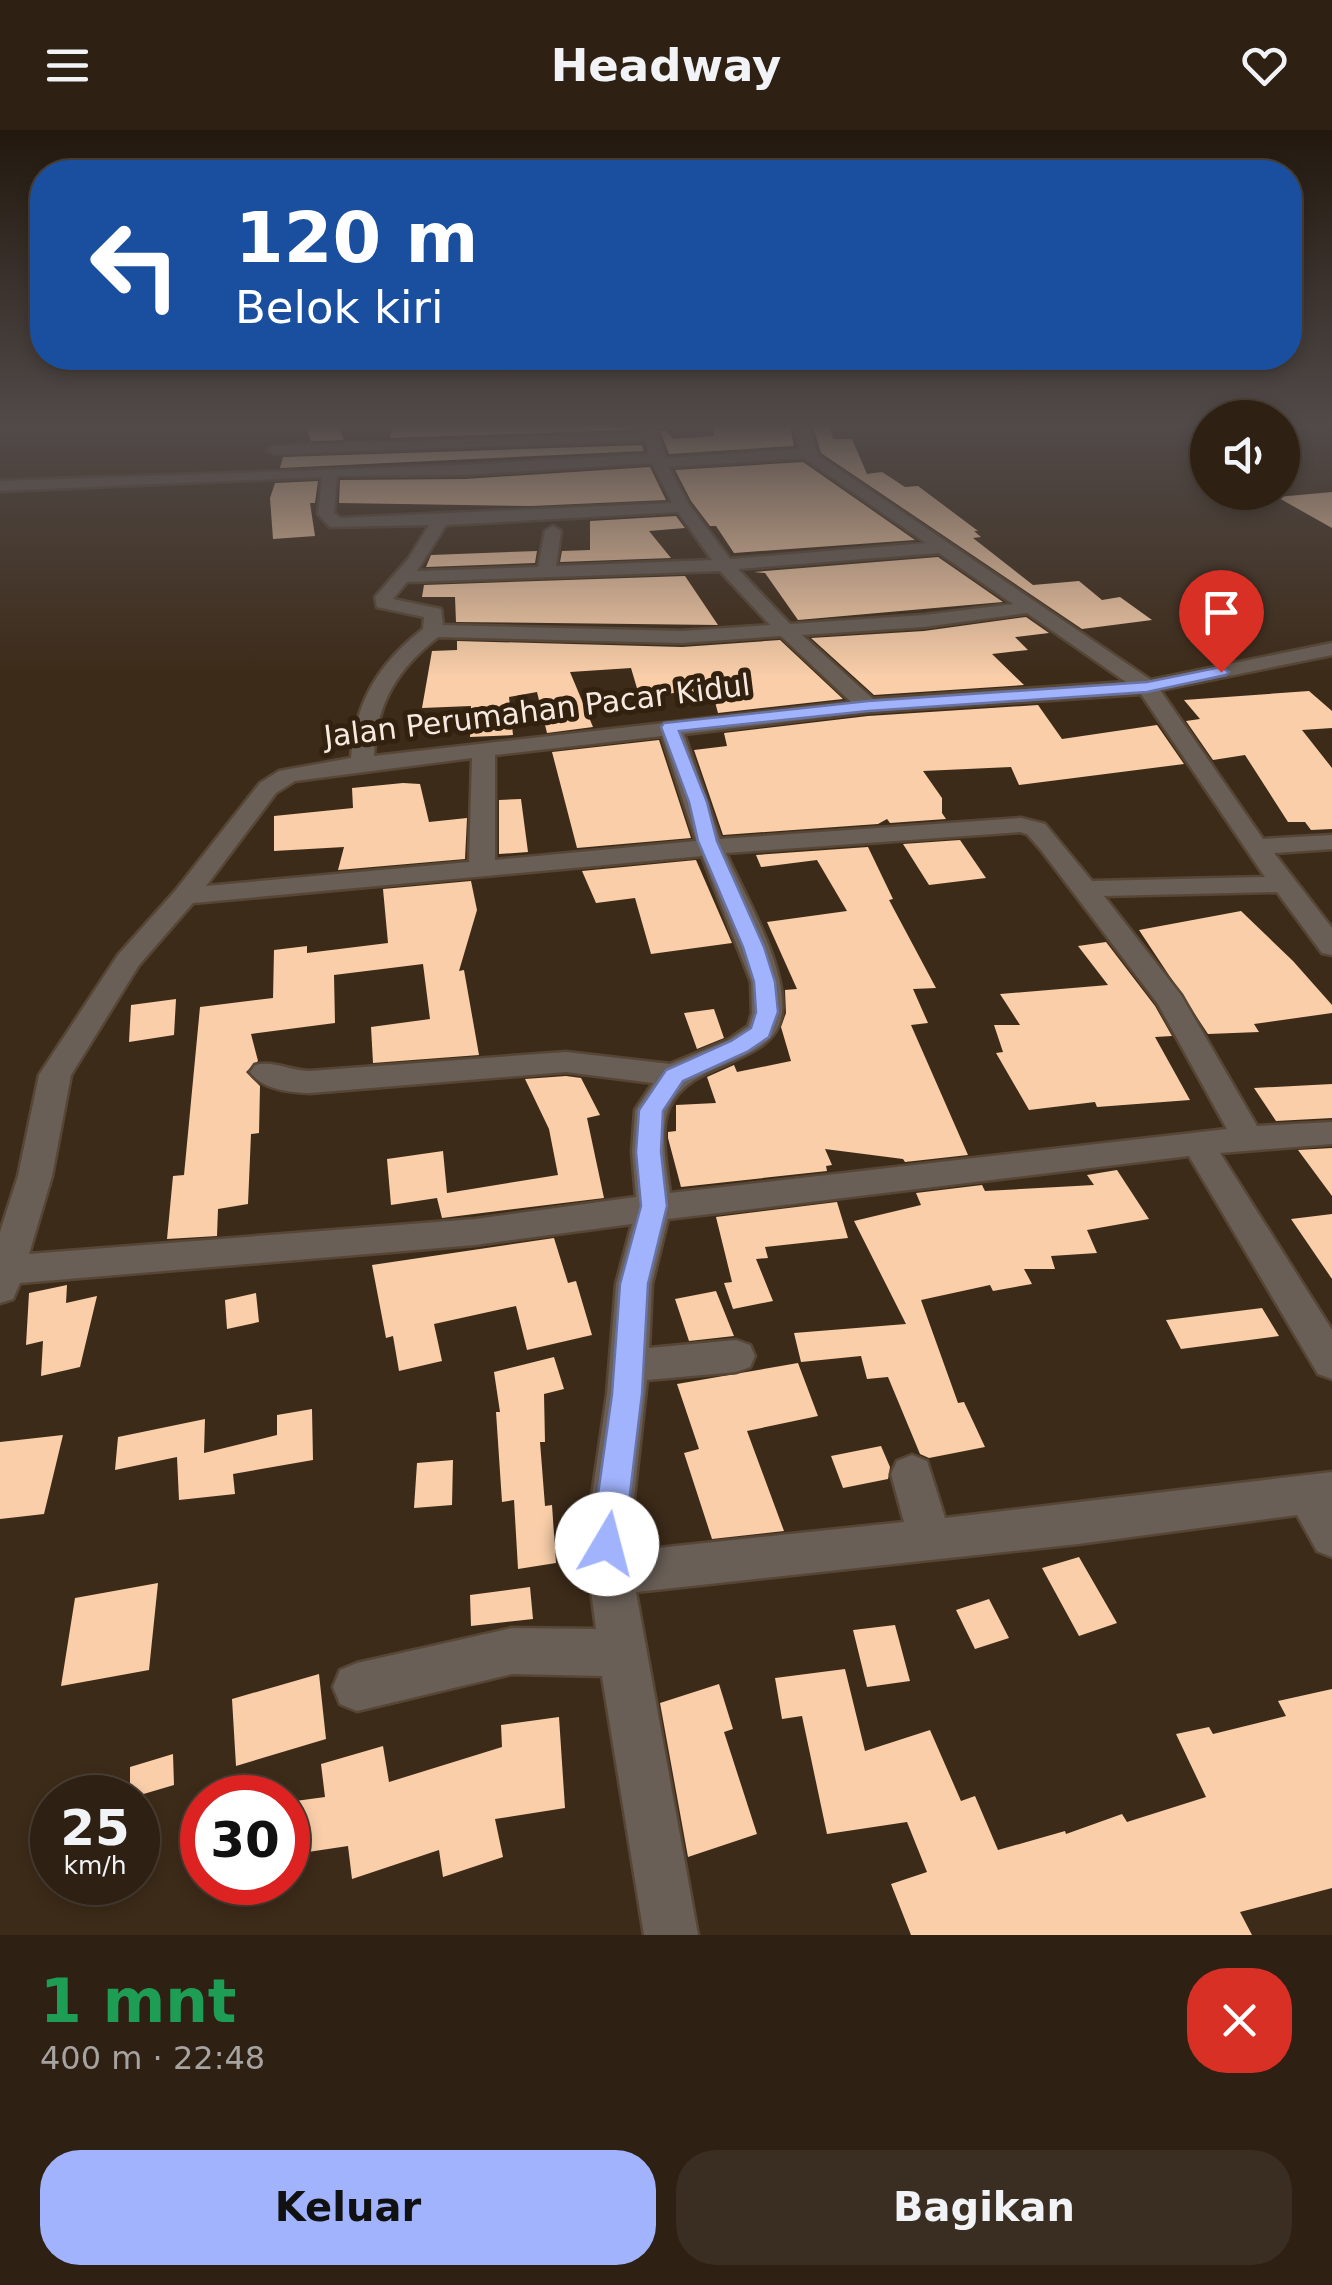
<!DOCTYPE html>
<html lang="id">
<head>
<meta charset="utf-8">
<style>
	:root { --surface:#2e2013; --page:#3a2d21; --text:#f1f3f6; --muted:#a7a3a0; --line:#493e33; --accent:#a1b3fd }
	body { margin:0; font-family:"DejaVu Sans",sans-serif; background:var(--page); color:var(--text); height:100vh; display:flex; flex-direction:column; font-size:38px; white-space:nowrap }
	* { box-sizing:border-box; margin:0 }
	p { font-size:32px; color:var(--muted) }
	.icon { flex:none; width:55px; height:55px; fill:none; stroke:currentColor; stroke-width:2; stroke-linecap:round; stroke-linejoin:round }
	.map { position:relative; height:1805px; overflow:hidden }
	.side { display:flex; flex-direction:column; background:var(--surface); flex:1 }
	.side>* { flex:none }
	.banner { position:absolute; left:30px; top:30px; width:1272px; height:210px; border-radius:40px; box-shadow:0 5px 15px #0003,0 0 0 2px var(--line); background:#1a4fa0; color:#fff; overflow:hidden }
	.tools { position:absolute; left:1190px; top:270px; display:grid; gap:20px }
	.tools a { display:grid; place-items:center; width:110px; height:110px; border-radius:50%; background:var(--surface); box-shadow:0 5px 15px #0003,0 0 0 2px var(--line); font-size:50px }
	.speed { position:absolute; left:30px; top:1645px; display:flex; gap:20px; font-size:50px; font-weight:700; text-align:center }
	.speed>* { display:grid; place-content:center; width:130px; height:130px; border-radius:50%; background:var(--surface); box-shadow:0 5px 15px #0003,0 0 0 2px var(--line); line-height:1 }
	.speed small { font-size:25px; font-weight:400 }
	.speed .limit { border:15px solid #d22; background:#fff; color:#111 }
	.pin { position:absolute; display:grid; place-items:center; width:85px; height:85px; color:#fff; margin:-102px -42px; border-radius:50% 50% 50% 0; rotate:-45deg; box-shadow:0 0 10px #0007 }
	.pin .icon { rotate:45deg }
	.me { position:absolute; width:110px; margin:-55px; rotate:8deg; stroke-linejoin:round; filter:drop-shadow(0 0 8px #0008) }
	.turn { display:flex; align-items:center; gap:35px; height:210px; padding:0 40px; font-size:45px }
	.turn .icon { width:130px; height:130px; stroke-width:2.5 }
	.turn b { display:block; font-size:70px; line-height:85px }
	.round { display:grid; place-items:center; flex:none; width:105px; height:105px; border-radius:40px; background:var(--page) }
	.overview { display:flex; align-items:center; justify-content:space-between; height:170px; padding:0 40px }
	h1 { font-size:60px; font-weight:800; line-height:75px; color:#1e9e55 }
	.cta { display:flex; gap:20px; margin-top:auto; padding:20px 40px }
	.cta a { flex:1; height:115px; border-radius:40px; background:var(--accent); color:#111; font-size:40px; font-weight:800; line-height:115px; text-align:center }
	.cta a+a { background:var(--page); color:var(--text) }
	header { display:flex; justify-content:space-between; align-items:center; height:130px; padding:0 40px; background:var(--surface); font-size:45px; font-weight:800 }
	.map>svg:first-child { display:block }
	.building { fill:#f9cea9 }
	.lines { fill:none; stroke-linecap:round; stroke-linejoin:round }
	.minor-casing { stroke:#574635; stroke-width:5 }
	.minor { fill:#695f57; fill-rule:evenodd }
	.route { fill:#a1b3fd; stroke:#6974a4; stroke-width:2.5 }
	.labels { text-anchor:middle; stroke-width:10; stroke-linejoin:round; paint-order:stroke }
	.street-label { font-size:30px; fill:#f6e9df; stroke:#332110 }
</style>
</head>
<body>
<header><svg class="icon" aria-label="menu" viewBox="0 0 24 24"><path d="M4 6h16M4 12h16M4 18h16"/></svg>Headway<svg class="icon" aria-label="heart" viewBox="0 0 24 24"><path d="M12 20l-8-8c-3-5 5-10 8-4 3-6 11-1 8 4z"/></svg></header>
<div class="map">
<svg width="1332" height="1805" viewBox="0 0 1332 1805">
	<rect width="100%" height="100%" fill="#3d2b19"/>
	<path class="building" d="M305,294H338L344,310L311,311Z
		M442,294L631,295L632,300L390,308L392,296Z
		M713,294H790L794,316L669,324L660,301H667L673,309L714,306Z
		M812,294L830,297L833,309H852L867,344L882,342L905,357L918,356L978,401H974L981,407L973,408L1033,455L1079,451L1102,470L1120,467L1152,490L1082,499L821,323Z
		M642,315L644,321L280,338L283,327Z
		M803,332L806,334L915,410L734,423L716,396H710L691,371L675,340Z
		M650,337L666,370L531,376L339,373L340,350L465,349Z
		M318,351L315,373H310L315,406L273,409L270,368L275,353Z
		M1332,362V398L1277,367Z
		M676,386L685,398L649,401L671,428L560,432L562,421L590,420V391Z
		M537,421L535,433L426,437L431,425Z
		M938,427L1003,472L798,490L765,443L754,442Z
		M685,446L718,495L456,492L455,467H422L424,455Z
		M1026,487L1049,503L1015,507L1028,520L992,524L1024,555L874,565L811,508L924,501Z
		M780,510L843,569L718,583L712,561L639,565L631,538L570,542L593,597L547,603L537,562L509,567L513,605L470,607L471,576L422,578L432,521L457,520V511L682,517Z
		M1309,561L1332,581V598L1302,600L1332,638V699L1311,700L1305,692H1288L1245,625L1213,630L1186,591L1200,589L1184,570Z
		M1038,575L1062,609L1157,595L1184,634L1019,655L1011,637L923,641L942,668V683L946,689L890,693L887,689L878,694L723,705L694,620L727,616L724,603L868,586Z
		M659,610L691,708L577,718L552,622Z
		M403,653L420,654L429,692L467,688L465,729L338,740L344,717L274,721V686L353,678L352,658Z
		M521,669L528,722L499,724V670Z
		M960,710L986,748L929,755L903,714Z
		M868,717L893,769L889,770L936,858L913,859L928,893L911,895L968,1025L905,1032L903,1029L825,1019L832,1035L826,1036L827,1041L681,1057L668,1008V1002L676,1001V975L716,973L707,947L734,935L737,942L791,931L781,897L786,883L785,860L797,859L767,792L847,781L817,730L761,737L756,725Z
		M696,730L732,813L651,824L635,768L596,773L582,741Z
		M471,751L477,780L459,841L464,840L479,925L373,933L371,897L430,889L423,834L334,845L335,893L251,904L258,931L246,942L260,956L259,1003L251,1004L248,1074L218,1079L217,1106L167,1109L173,1046L184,1045L200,877L273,868L274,820L307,816V823L388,813L383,759Z
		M1241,781L1293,831L1332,875V883L1254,894L1259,902L1208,904L1139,800Z
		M1106,812L1155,876L1172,906L1155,907L1190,970L1097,977L1095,972L1029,980L996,923L1003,922L994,895H1020L1000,864L1108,855L1078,816Z
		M176,869L174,905L129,912L131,875Z
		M714,879L724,908L697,919L684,883Z
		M566,946L581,948L600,985L587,988L604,1068L442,1088L437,1068L391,1075L387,1029L443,1021L447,1063L558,1045L549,999L525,949Z
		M1332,954V988L1276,991L1254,958Z
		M1332,1018V1066L1298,1020Z
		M1117,1040L1149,1089L1087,1100L1097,1123L1051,1126L1055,1139H1024L1032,1154L993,1161L990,1155L921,1170L958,1273L964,1272L985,1317L929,1328L920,1324L888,1247L867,1249L861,1226L801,1232L794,1203L906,1194L854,1091L921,1075L916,1063L982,1055L985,1061L1094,1055L1087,1045Z
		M837,1072L848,1108L765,1117L768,1128L756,1129L773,1171L733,1179L724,1153L732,1152L716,1087Z
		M1332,1084V1149L1291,1089Z
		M554,1108L568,1153L576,1151L592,1205L527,1220L516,1176L434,1194L442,1231L399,1241L393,1206L386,1208L372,1135Z
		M67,1155L66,1173L97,1166L80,1237L41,1246L43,1211L26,1215L29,1163Z
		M716,1161L734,1206L689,1211L675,1169Z
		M256,1163L259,1192L227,1199L225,1170Z
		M1262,1178L1279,1206L1181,1219L1166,1190Z
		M554,1227L564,1259L544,1264L545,1312H540L545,1376L552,1375L556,1433L518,1439L514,1370L502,1372L496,1282H500L494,1242Z
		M798,1233L818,1286L747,1301L784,1401L712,1409L684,1323L699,1319L677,1254Z
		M312,1279L313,1330L233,1344L235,1364L179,1370L177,1327L115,1340L118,1307L205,1289L204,1323L277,1305V1285Z
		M63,1305L44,1384L0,1389V1312Z
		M881,1316L890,1337L888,1349L843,1358L831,1326Z
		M453,1330L452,1375L414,1378L417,1333Z
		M1079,1427L1117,1493L1079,1506L1042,1438Z
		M158,1453L149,1540L61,1556L75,1468Z
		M530,1457L533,1489L471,1496L470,1465Z
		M989,1469L1009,1508L975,1519L956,1480Z
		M895,1495L910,1551L867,1557L853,1500Z
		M845,1539L865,1621L930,1600L961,1671L975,1666L998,1720L1065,1701L1066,1704L1122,1684L1127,1692L1206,1667L1176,1604L1209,1597L1213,1604L1286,1586L1278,1571L1332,1559V1758L1240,1782L1252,1805H911L891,1754L927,1742L907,1692L827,1704L802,1586L782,1589L775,1548Z
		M319,1544L326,1609L236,1636L232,1569Z
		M719,1554L733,1599L724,1602L757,1704L688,1727L660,1573Z
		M559,1587L565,1678L495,1689L503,1727L443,1747L439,1720L352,1749L348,1716L288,1725V1672L325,1667L321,1634L383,1616L389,1652L502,1617L501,1595Z
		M173,1624L174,1655L130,1668V1637Z"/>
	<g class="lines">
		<g class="minor-casing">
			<path id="minor" d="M640,294H654L666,328L799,319L794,294H808L818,325L1151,550L1332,513V525L1160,560L1263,709L1332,705V719L1274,723L1332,798V825L1322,823L1277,762L1104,766L1181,865L1257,996L1332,992V1014L1220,1023L1332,1200V1249L1318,1244L1189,1026L668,1089L652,1154L649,1218L736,1210L750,1215L755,1226L750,1237L736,1242L647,1250L629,1413L630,1421L904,1392L891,1344L897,1331L912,1325L927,1331L945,1388L1332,1342V1427L1317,1421L1297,1385L1078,1414L636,1462L698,1805H644L602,1546L512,1544L357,1581L340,1574L333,1557L340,1540L357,1533L512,1498L596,1499L585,1413L607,1264L616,1154L632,1094L475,1115L20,1153L13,1169L0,1173V1102L18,1046L39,945L118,825L176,760L260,653L279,641L351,628C355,572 379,533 423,499L424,487L377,477L375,467L409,428L429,395L330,397L318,384L322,347L0,361V351L465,335L649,324L645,311L275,324L268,320L275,316L643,303ZM804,328L808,331L926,413L730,429L688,373L669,337ZM652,333L672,373L340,388L334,383L337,346L465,345ZM678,382L712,430L556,436L561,401L553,396L545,401L538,437L417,441L446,395ZM939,423L1013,474L924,485L790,494L738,439ZM720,441L770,495L682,501L443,495L441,479L393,469L407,452ZM1027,483L1126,552L873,569L802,505L924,497ZM781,506L851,572L374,626C376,574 397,539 438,507L682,513ZM1141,564L1265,747L1092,751L1045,694L1021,688L720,709L684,604L868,582ZM662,606L696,711L495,730V625ZM472,628L469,732L206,756L276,663L295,651ZM1020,702L1027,704L1041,720L1158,874L1227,999L670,1063C667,1039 659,1001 669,978C692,927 775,937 782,883C787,836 745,766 726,723ZM702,726L751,852L752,883L748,896L728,910L670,934L566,922L310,941C291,941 273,930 255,935L250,942C263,960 290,962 310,963L566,942L653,953L635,980L632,1022L636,1067L475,1089L29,1124L52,1046L71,945L139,835L193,773Z"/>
		</g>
		<use href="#minor" class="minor"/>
	</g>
	<linearGradient id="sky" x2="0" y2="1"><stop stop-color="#22180e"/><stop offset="0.54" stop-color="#514a49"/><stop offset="1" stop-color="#514a49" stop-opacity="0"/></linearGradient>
	<rect width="1332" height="547" fill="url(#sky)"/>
	<path class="route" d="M1221,537L1229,542L1226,545L1147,562L868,581L679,601L707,672L717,711L764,817L775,852L778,882L769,907L747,922L683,951L663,981L661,1022L667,1076L648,1154L642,1264L624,1414L619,1424L607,1429L596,1424L591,1414L612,1264L620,1154L641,1076L636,1022L639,980L666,940L731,911L751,898L756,882L754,852L743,817L698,711L689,672L661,597L664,593L868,571L1147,552Z"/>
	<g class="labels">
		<g class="street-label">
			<text transform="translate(537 581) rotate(-7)" y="10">Jalan Perumahan Pacar Kidul</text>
		</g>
	</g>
</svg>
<div class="tools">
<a><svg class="icon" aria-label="sound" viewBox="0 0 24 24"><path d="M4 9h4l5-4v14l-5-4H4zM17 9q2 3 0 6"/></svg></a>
</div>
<div class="speed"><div>25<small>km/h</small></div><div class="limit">30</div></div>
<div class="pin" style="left:1221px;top:542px;background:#d93025"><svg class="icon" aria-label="arrive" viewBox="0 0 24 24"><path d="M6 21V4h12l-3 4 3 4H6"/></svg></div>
<svg class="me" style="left:607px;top:1414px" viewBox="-20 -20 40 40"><circle r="19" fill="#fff"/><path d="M0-13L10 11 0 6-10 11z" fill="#a1b3fd"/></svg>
<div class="banner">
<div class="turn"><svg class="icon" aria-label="left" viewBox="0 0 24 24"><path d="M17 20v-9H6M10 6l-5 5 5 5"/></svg><div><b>120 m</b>Belok kiri</div></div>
</div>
</div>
<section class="side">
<div class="overview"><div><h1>1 mnt</h1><p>400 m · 22:48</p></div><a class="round" style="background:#d93025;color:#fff"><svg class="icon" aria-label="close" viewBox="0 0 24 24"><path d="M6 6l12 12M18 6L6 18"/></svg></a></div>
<div class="cta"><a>Keluar</a><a>Bagikan</a></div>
</section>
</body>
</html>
